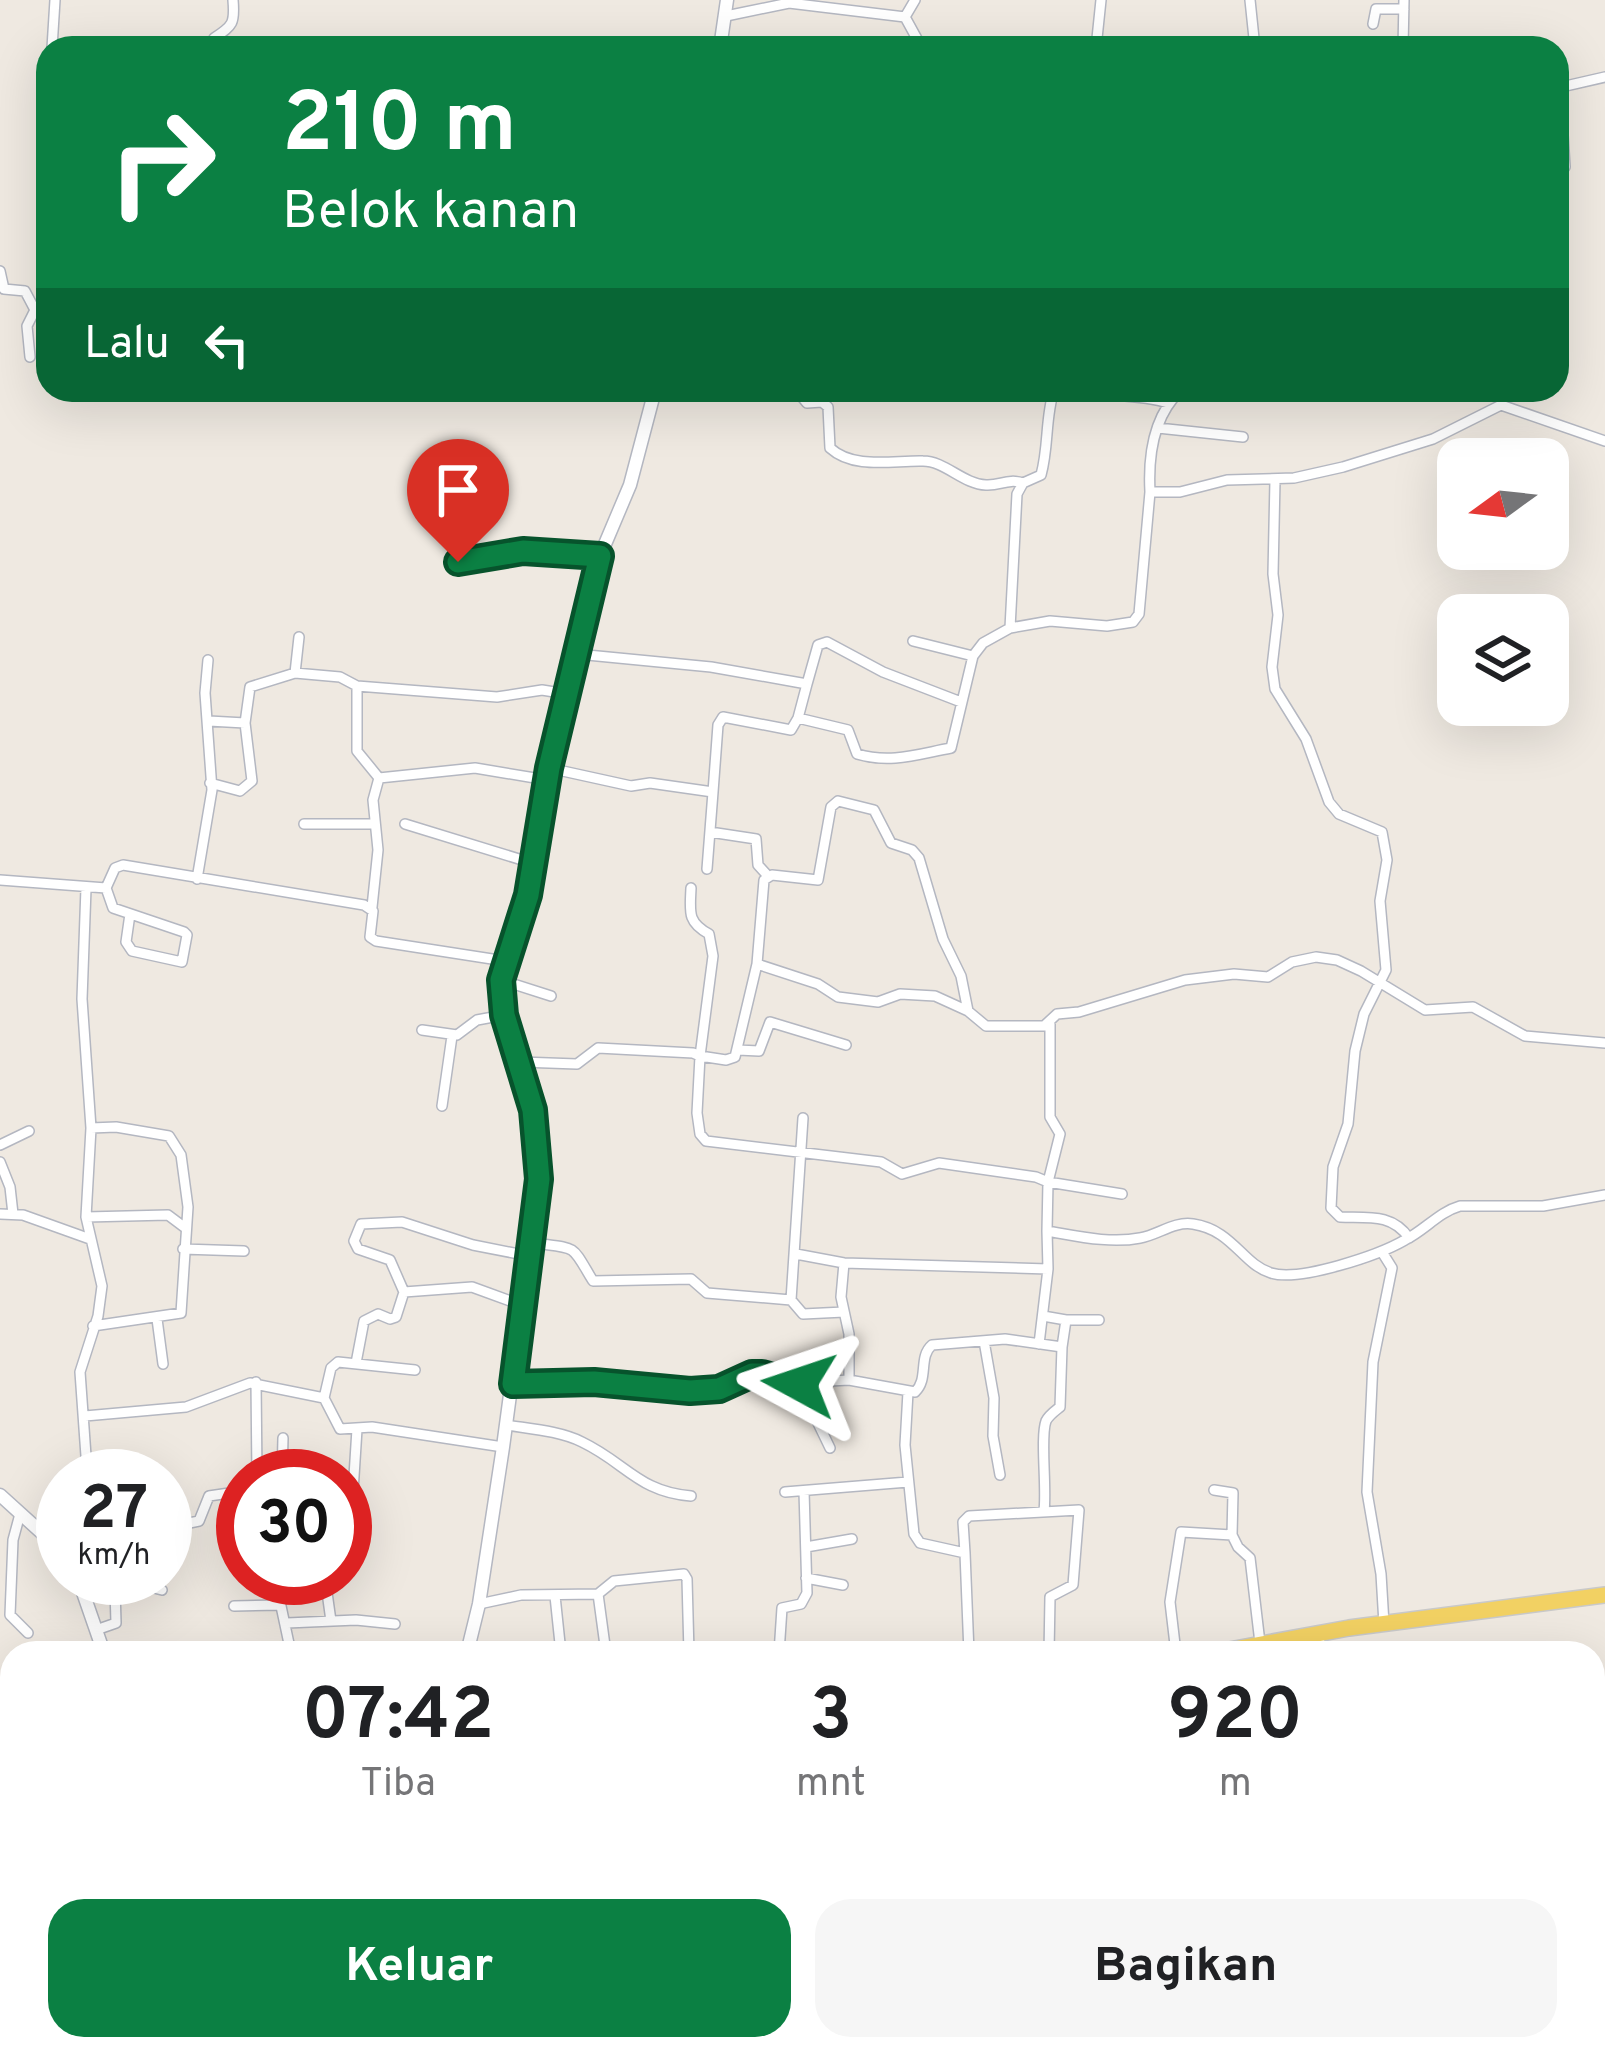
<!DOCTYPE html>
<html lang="id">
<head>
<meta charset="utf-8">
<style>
	:root { --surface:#fff; --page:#f6f6f6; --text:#202124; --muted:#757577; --accent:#0b8043 }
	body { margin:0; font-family:Overpass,sans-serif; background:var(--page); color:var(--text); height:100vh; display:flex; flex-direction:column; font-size:45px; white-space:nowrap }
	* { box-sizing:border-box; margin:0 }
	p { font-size:39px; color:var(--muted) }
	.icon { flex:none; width:66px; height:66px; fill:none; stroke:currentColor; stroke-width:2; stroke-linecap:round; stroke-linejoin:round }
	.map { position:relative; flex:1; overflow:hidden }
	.side { position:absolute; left:0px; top:1641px; width:1605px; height:420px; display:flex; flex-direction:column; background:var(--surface); border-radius:36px 36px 0 0; box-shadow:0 12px 48px #0002 }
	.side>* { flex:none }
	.guide { position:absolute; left:36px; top:36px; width:1533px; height:366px; border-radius:36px; box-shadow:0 12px 48px #0002; background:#0b8043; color:#fff; overflow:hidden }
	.needle { width:78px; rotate:255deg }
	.fabs { position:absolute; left:1437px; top:438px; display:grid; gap:24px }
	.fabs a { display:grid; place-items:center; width:132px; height:132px; border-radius:24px; background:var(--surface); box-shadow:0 12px 48px #0002; font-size:60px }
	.speed { position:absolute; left:36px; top:1449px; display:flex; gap:24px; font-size:60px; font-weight:700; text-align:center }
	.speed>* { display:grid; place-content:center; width:156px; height:156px; border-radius:50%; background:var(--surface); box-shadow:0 12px 48px #0002; line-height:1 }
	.speed small { font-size:30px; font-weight:400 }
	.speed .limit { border:18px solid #d22; background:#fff; color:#111 }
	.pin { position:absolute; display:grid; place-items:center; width:102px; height:102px; color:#fff; margin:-123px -51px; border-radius:50% 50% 50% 0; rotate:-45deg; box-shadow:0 0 12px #0007 }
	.pin .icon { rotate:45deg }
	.me { position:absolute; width:132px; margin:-66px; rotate:275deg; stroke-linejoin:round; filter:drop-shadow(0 0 9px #0008) }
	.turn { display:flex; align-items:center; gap:42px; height:252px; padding:0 48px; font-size:54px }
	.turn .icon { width:156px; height:156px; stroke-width:2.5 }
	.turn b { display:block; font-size:84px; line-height:102px }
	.then { display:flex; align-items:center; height:114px; padding:0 48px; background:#0003; gap:24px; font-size:45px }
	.eta { display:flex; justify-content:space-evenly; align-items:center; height:204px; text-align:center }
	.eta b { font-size:72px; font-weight:700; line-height:84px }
	.cta { display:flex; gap:24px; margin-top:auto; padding:24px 48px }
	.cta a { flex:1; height:138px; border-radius:36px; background:var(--accent); color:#fff; font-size:48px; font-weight:700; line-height:138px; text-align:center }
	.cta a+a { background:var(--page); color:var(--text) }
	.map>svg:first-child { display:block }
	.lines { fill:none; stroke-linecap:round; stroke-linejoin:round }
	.minor-casing { stroke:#b4b7c1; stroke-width:12 }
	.tertiary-casing { stroke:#b4b7c1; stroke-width:15 }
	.primary-casing { stroke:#c9c9c9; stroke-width:18 }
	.minor { stroke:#fff; stroke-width:9 }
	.tertiary { stroke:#fff; stroke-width:12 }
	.primary { stroke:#f2d163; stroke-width:15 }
	.route-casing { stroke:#07532c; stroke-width:30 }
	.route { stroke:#0b8043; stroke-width:21 }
</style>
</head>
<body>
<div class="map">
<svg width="1605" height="2061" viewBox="0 0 1605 2061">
	<rect width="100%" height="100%" fill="#efe9e1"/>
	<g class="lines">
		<g class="minor-casing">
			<path id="minor" d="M1250,0L1255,48
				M726,16L789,3L905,17
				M905,17L922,48
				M905,17L915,0
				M1373,24L1376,9H1404
				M1187,44L1190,48
				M52,48L55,0
				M215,48L214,38C233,26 235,23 233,0
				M1096,48L1101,0
				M1403,48L1404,0
				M1557,88L1605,77
				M1560,88L1565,167
				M0,271L4,289L25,291L35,310L48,315
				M30,357L27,326L35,310
				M796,390L807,403L822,402L828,407L830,448C854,470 894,460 923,461C945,461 963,484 986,485C1000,486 1008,478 1023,483
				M1073,390C1104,398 1136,393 1168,403
				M1181,390C1153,416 1148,455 1150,492H1180L1227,480L1294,478L1343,467L1433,439L1501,405L1605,441
				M1158,428L1243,437
				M1275,480L1273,574L1278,615L1272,667L1275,689L1306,739L1329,802L1339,814L1382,832L1387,860L1380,901L1386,970L1364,1014L1355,1051L1348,1124L1333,1167L1331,1208L1340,1217C1367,1218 1392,1213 1409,1238
				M429,510L443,509L446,492L458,494L455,558L458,562L523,551L600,556
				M1010,628L1050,621L1107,626L1133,622L1139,614L1150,492
				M913,641L973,656
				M577,654L711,667L807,684L818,645L827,642L883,672L961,702
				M295,673L340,677L357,686
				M798,718L848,730L857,754C891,764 918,754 951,748L973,656L983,643L1010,628L1017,494L1023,483L1041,475C1049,446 1045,418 1054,390
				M209,721L245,723L250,687L295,673L299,637
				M549,768L631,786L650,783L713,792L718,725L723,717L791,730L798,718L807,684
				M379,778L357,751V686L497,697L542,690L567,694
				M210,783L240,791L252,781L245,723
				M304,824H375
				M405,824L532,863
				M710,832L756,839L758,865L768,876
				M707,869L713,792
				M197,879L212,790L205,693L208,660
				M0,880L106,888L115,868L123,865L364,905L373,911L370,937L376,941L505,961
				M106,888L113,908L184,932L187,935L182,962L132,951L126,942L130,914
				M691,888C690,912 687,922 709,934L713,956L700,1056L726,1060L735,1057L757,964L764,880L772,875L818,880L831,807L838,801L874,810L891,843L912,850L919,858L943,939L961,976L968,1011
				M372,907L378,850L373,800L379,778L475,768L547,780
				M757,964L818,984L838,997L878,1002L900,994L935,996L968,1011L986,1026H1044L1057,1014L1079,1012L1185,980L1234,974L1268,977L1292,962L1316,957L1337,960L1361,971L1425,1010L1473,1007L1525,1036L1605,1043
				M501,980L551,996
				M1050,1024V1117L1060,1134L1048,1182L1122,1194
				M422,1030L457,1035L477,1020L504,1015
				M738,1050L759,1051L770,1022L846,1045
				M521,1062L577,1064L598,1048L693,1053L700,1056L697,1113L700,1134L706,1141L881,1162L902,1174L939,1163L1036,1177L1048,1182L1047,1231C1077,1236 1110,1244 1140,1238C1158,1235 1174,1221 1193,1224C1233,1230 1242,1264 1271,1273C1300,1282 1379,1255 1405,1240C1425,1230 1439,1212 1460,1206H1543L1605,1195
				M442,1106L452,1036
				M91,1128L116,1127L169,1136L181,1155L188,1207L181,1313L93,1326
				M0,1145L29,1131
				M0,1162L10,1187L13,1214
				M0,1214L23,1215L90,1239
				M86,1217L168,1215L184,1227
				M533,1243C579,1249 570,1243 593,1281L691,1279L707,1293L791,1300L803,1314L844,1312
				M183,1249L244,1251
				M1382,1252L1392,1268L1373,1362L1367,1492L1381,1574L1384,1624
				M796,1254L844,1263L1048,1269
				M844,1263L841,1297L849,1334V1380
				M404,1292L390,1260L358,1249L354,1241L361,1224L402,1222L473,1245L529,1256
				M791,1300L803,1118
				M1043,1316L1066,1320L1062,1347
				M157,1319L163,1364
				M1066,1320H1099
				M984,1341L994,1398L993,1436L1000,1475
				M1039,1344L1048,1269L1047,1231
				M356,1363L364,1321L378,1314L390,1319L396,1317L404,1292L472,1287L524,1306
				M821,1381L815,1417L830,1448
				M256,1382L257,1476
				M513,1383L594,1382L690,1391L719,1389L751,1374H762L791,1383L849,1380L915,1392C929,1379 918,1357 932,1345L1005,1339L1062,1347L1060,1407C1055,1411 1049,1415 1046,1421C1040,1437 1047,1488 1044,1511
				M908,1392L905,1445L914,1534L920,1543L965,1553L969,1653
				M324,1398L331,1368L338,1362L415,1370
				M85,1416L186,1407L250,1383L324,1398L340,1429L372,1427L503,1447
				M506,1425C531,1429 560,1431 582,1442C626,1463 639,1492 691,1496
				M84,1476L86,1456L80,1372L98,1316L102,1286L86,1217L91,1128L82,999L86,888
				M282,1476L283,1438
				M1214,1490L1233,1493L1232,1535
				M353,1492L357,1429
				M785,1492L908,1482
				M20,1514L13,1540L10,1615L28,1633
				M165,1528L199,1521L209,1496L243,1491
				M806,1547L852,1539
				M965,1553L963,1522L969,1516L1079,1510L1073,1585L1050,1597L1049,1653
				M275,1578L291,1653
				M325,1578L331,1621
				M806,1578L843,1585
				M598,1594L606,1653
				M555,1596L561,1653
				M479,1604L521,1595L598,1594L614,1581L684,1574L687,1579L689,1653
				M234,1606L280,1605
				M287,1623L356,1620L395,1624
				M96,1630L116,1623L115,1589L134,1583L162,1590
				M779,1653L782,1608L801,1604L807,1593L804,1491
				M1176,1653L1170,1602L1181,1532L1232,1535L1238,1547L1250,1558L1260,1643
				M1319,1653L1320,1635
				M0,1813L12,1807
				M1593,1918L1605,1916
				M823,2049L824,2061
				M1284,2049L1285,2061
				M1343,2049L1344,2061
				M176,2057L191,2061
				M241,2061L245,2056
				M772,2061L775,2049"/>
		</g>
		<g class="tertiary-casing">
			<path id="tertiary" d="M720,48L727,0
				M0,1495L63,1552
				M78,1578L104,1653
				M467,1653L479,1604L503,1447L539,1179L533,1110L504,1015L501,980L528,895L549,768L600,556L630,485L655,390"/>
		</g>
		<g class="primary-casing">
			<path id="primary" d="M1213,1653L1349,1628L1605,1595
				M0,2048L12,2045"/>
		</g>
		<use href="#minor" class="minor"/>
		<use href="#tertiary" class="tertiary"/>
		<use href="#primary" class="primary"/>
	</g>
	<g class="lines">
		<g class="route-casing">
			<path id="route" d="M458,562L523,551L600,556L549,768L528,895L501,980L504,1015L533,1110L539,1179L513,1384L594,1382L690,1391L719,1389L752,1374H762L799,1384"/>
		</g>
		<use href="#route" class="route"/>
	</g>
</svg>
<div class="fabs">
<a><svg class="needle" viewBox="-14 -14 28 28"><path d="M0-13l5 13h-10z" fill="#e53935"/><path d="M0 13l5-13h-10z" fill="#757577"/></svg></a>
<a><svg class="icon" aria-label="layers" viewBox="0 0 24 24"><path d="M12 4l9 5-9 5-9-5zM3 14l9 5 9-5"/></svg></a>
</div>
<div class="speed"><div>27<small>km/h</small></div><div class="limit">30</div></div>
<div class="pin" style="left:458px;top:562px;background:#d93025"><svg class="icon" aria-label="arrive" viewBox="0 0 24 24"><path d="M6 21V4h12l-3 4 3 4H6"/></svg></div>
<svg class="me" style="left:799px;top:1384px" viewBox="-20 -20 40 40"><path d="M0-17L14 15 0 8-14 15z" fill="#0b8043" stroke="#fff" stroke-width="4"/></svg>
<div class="guide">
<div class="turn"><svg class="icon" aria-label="right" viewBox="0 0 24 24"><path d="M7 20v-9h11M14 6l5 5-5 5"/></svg><div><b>210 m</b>Belok kanan</div></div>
<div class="then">Lalu<svg class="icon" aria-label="left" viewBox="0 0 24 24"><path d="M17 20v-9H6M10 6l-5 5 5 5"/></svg></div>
</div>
<section class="side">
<div class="eta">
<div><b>07:42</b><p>Tiba</p></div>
<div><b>3</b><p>mnt</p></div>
<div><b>920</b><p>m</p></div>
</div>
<div class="cta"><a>Keluar</a><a>Bagikan</a></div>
</section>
</div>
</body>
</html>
